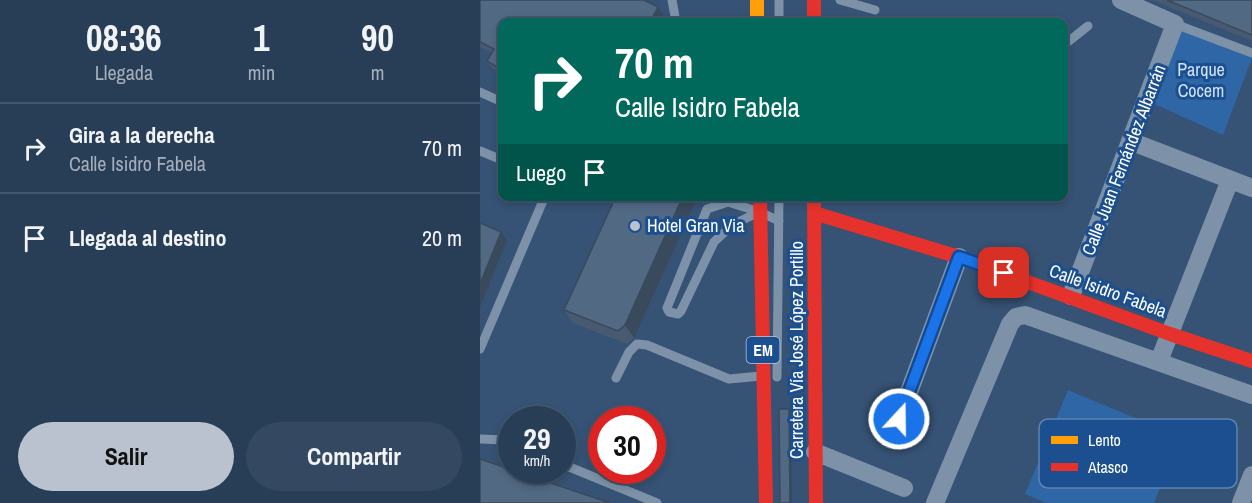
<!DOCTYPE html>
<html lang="es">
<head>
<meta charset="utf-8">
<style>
	:root { --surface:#283e57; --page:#344961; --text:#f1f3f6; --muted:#a5aeba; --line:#44576d; --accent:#b9c2ce }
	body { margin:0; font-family:"Archivo Narrow",sans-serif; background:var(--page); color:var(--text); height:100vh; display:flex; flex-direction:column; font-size:22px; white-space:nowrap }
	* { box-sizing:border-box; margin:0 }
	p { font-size:20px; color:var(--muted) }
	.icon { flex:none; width:33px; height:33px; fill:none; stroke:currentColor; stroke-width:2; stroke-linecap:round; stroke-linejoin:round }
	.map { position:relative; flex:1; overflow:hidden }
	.drawer { display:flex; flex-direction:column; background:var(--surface); width:480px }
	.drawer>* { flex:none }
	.banner { position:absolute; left:18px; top:18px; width:570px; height:183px; border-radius:12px; box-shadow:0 3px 9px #0003,0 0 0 2px var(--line); background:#00695c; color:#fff; overflow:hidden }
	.speed { position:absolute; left:18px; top:406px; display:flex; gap:12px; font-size:30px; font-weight:700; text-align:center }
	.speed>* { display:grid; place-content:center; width:78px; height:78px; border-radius:50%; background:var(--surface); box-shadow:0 3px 9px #0003,0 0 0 2px var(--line); line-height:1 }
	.speed small { font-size:15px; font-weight:400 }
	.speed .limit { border:9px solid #d22; background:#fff; color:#111 }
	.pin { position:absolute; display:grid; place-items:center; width:51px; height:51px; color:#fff; margin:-26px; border-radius:12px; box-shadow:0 3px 9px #0006 }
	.me { position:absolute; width:66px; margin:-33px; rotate:21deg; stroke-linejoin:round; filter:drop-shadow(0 0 4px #0008) }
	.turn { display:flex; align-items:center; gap:21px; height:126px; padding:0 18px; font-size:27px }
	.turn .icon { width:78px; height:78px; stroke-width:2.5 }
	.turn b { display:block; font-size:42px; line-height:51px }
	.then { display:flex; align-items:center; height:57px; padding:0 18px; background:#0003; gap:12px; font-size:22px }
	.eta { display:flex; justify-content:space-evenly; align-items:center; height:102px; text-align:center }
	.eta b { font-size:36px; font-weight:700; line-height:42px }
	.button { display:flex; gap:12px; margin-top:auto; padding:12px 18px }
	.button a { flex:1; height:69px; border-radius:36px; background:var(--accent); color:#111; font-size:24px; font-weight:700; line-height:69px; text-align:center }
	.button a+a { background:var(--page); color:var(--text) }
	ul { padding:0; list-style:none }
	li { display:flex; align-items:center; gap:18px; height:90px; padding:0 18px; border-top:2px solid var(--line) }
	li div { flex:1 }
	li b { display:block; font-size:22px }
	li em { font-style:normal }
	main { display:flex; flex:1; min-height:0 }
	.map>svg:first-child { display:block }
	.green { fill:#2f66a5 }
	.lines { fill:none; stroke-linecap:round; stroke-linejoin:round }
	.lane { stroke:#7d92a8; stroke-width:9 }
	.street { stroke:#7d92a8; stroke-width:18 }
	.slow { stroke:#ff9f0a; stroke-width:14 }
	.jam { stroke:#e5322d; stroke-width:14 }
	.wall { fill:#475a72 }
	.shaded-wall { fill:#394a5c }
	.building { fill:#526984; stroke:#394a5c; stroke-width:1.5 }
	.route-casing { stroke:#114b97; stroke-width:15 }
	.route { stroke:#1a73e8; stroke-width:10 }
	.poi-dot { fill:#b9c2ce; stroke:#1b4f8f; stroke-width:2 }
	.labels { text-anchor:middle; stroke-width:6; stroke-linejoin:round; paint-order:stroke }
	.shield { fill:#1b4f8f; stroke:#bbcadd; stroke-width:1.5 }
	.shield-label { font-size:16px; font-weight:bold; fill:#fff }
	.park-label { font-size:18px; fill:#cfe3fa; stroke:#1b4f8f }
	.street-label { font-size:18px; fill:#fff; stroke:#1b4f8f }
	.poi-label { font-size:18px; fill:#fff; stroke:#1b4f8f; text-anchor:start }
	.key { fill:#1b4f8f; stroke:#5f84b1; stroke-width:1.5 }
	.key-label { font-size:16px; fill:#fff }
</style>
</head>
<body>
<main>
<section class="drawer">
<div class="eta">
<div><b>08:36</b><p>Llegada</p></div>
<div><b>1</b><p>min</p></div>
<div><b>90</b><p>m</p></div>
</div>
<ul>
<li><svg class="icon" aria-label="right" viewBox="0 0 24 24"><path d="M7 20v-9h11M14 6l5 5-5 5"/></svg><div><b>Gira a la derecha</b><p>Calle Isidro Fabela</p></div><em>70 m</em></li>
<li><svg class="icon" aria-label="arrive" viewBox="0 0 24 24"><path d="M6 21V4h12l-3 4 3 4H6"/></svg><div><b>Llegada al destino</b></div><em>20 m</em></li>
</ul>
<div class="button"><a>Salir</a><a>Compartir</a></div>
</section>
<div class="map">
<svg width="772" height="503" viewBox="0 0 772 503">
	<rect width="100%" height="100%" fill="#365274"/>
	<path class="green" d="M700,29L772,58L743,135L670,102Z
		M588,390L701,437L674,503H566L545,494Z"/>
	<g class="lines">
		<path class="lane" d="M192,0L196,22
			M299,0V22
			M360,0L395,10
			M695,24L772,53
			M584,45L608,26
			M0,92L22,102
			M0,151L22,160
			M277,213L252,225L234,242L201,311L198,314L189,312L187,308L227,209L248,202L280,212L299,221
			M0,349L65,196
			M297,377L299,196
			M136,378L149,352L157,344L167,345L249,379L281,376
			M0,439L25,440L32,443
			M82,464L177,503"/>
		<path class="street" d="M650,141L772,188
			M591,296L695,24L641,0
			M679,361L750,180
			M419,419L479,257
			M335,452L424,488
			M455,503L530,324L536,317L545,315L772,395
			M761,503L772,475"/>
		<path class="slow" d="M277,0V22"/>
		<path class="jam" d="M334,0V22
			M280,196L286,503
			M334,196L336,503
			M334,213L479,257L690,334L772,361"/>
	</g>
	<path class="wall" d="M0,0L178,7L184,15L180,22H22V75L13,69L7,61L12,53L0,47Z
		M672,0H772V41Z
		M136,196L154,338L147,344L93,323L84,310Z"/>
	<path class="shaded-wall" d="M178,7L184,15L180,22H170Z
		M203,196H218L154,338L145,325Z
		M21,232L27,240L0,307V284Z
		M309,409L311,412L312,503H310Z"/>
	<path class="building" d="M0,0H164L178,7L170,22H22V70L7,61L14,49L0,42Z
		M687,0H772V35Z
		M136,196H203L145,325L138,331L84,310Z
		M0,223L21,232L0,284Z
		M299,409H309L310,503H299L300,500Z
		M0,459L32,470V471H35L130,503H0Z"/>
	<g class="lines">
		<g class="route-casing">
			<path id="route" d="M419,419L479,257L524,273"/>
		</g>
		<use href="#route" class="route"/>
	</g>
	<circle class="poi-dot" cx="155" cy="226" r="6"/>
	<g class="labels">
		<rect class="shield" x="266.5" y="337" width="33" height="26" rx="4.5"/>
		<g class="shield-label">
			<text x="283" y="356">EM</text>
		</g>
		<g class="park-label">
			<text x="721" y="76">Parque<tspan x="721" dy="21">Cocem</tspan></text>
		</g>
		<g class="street-label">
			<text transform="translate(644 160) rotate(-69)" y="6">Calle Juan Fernández Albarrán</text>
			<text transform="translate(628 291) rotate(20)" y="6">Calle Isidro Fabela</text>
			<text transform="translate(317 350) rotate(-90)" y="6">Carretera Vía José López Portillo</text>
		</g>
		<g class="poi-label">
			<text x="167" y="232">Hotel Gran Via</text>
		</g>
	</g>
	<rect x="559" y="419" width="198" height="69" rx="9" class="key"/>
	<rect x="571" y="436" width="27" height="8" fill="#ff9f0a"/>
	<rect x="571" y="463" width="27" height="8" fill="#e5322d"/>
	<g class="key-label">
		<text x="608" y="446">Lento</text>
		<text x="608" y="473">Atasco</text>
	</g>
</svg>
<div class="speed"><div>29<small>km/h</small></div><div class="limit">30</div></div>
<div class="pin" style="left:524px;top:273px;background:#d93025"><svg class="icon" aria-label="arrive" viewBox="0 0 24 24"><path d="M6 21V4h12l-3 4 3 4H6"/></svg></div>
<svg class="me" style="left:419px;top:419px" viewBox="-20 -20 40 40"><circle r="17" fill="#1a73e8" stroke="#fff" stroke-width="3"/><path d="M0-11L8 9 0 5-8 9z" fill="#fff"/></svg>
<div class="banner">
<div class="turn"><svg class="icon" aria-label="right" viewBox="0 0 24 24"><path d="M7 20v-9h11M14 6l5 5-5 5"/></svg><div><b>70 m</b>Calle Isidro Fabela</div></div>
<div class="then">Luego<svg class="icon" aria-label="arrive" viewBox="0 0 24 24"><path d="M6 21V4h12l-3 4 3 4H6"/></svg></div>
</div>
</div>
</main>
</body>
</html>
